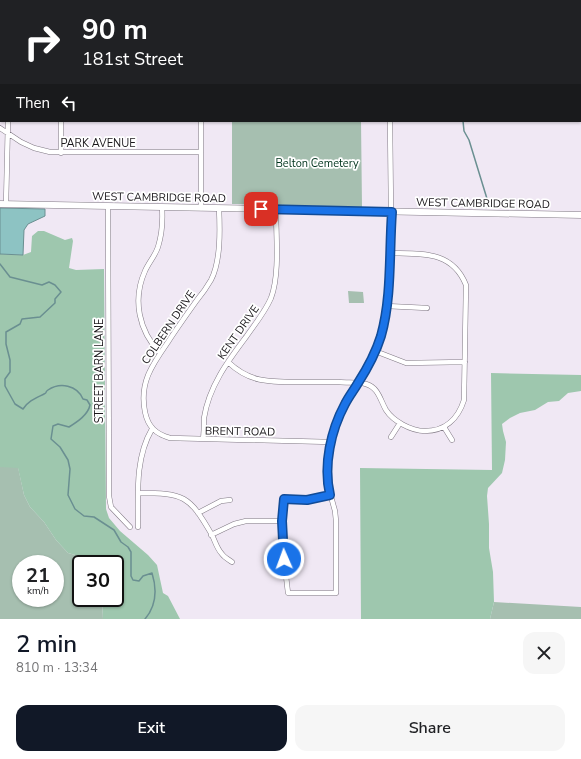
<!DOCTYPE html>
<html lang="en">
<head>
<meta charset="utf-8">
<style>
	:root { --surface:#fff; --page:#f6f6f6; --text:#202124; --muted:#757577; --accent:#111827 }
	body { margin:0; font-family:"Nunito Sans",sans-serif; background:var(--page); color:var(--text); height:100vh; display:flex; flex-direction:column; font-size:15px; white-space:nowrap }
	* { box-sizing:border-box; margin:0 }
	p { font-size:13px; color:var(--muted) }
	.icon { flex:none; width:22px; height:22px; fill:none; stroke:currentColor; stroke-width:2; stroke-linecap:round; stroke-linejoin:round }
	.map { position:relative; height:619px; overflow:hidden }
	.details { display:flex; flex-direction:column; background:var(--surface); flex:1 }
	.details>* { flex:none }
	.banner { position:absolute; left:0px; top:0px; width:581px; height:122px; box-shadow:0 1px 3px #0004; background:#202124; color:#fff; overflow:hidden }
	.speed { position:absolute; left:12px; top:555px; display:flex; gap:8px; font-size:20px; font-weight:700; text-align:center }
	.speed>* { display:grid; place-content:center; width:52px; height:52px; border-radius:50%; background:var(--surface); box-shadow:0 1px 3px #0004; line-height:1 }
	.speed small { font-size:10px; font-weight:400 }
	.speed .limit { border:2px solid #111; border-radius:6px; background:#fff; color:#111 }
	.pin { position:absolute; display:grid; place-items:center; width:34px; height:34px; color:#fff; margin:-17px; border-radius:8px; box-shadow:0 2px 6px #0006 }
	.me { position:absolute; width:44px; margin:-22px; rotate:358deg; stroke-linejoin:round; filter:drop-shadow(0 0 3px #0008) }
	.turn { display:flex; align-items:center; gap:14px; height:84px; padding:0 16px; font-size:18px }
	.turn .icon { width:52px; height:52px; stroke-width:2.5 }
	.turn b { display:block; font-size:28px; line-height:34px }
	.then { display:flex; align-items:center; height:38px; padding:0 16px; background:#0003; gap:8px; font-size:15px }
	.round { display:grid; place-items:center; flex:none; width:42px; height:42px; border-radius:12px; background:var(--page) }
	.overview { display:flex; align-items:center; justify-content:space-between; height:68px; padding:0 16px }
	h1 { font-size:24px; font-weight:600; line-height:30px; color:var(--accent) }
	.button { display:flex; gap:8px; margin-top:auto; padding:8px 16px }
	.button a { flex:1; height:46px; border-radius:12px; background:var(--accent); color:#fff; font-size:16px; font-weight:600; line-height:46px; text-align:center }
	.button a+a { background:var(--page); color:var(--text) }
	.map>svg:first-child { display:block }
	.green { fill:#a6bfb0; fill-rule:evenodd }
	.forest { fill:#9ec7ae }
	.water { fill:#8dc3c3; stroke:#6a8f91 }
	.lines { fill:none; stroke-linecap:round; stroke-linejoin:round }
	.stream { stroke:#6a8f91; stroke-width:1.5 }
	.street-casing { stroke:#807984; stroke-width:5.5 }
	.secondary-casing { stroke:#807984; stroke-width:7 }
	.street { stroke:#fff; stroke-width:4.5 }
	.secondary { stroke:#fff; stroke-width:6 }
	.route-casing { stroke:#114b97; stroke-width:10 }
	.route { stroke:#1a73e8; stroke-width:7 }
	.labels { text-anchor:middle; stroke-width:3.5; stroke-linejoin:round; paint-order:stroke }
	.street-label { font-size:11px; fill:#1a171b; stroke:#fff }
	.park-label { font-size:11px; fill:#00341d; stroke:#fff }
</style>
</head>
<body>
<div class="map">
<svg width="581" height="619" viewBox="0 0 581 619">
	<rect width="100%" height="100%" fill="#f0e8f4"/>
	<path class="green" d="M232,0H354L232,1Z
		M232,121H361L362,207L232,204Z
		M348,291L363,292L364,303H349Z
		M0,467H18L24,495L30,507L44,522L56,540L68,553L90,559L100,564H81V598H102L103,619H0ZM21,564H55V598H21Z
		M494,602L581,607V619H490Z"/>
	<path class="forest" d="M38,231H44L65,240L72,238L73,241L69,268L76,270L104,269L106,509L109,518L120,531L148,555L157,565L163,593L168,596L180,619H103L102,598H115V564H100L90,559L68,553L56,540L44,522L30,507L24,495L18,468L0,467V254L23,255L31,252L32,236Z
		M491,373L581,375V391L568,393L559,401L548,402L535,410L520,413L510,418L502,424L503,431L506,442L505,460L502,473L488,488L487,496L489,524V548L493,572L494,602L490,619H361L360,468L492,470Z"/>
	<path class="water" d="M0,208L45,209V216L28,224L24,230L23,255L0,254Z"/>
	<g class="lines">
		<path class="stream" d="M421,0V1
			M463,121L464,131L469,140L488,202
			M0,264L10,277L42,285L49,282L55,285L61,292L55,299V303L40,317L22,319L20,324L6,332V344L10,360V372L5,379V386L15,404L23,409C28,401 36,398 44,394C48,392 44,393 48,390C60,382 77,385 83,399L87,400L90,405C88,415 77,422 69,427L58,424L53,426L51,439L60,447L68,460L70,469L68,495L75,509L84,516L94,517L114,530L121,542L128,547L131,552V576L133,580L139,581L143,576L152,573C157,589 156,606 145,619"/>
		<g class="street-casing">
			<path id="street" d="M6,0V1
				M199,0V1
				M362,0V1
				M551,0V1
				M67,1V0
				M580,18H581
				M61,121V153
				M201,121V208
				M0,128L21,142L34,148L50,152H201
				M6,204L8,121
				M108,206L109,496L111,507L130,527
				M219,208C220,229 221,261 211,280C207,287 202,294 197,300C187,314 177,328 168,342C152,365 139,383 145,412C148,427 156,434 170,438L331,442
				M386,306L427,308
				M375,351L406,363L465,362
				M160,353C139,331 132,300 145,271C149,262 155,256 158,247C162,234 163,221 162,207
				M228,362C249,382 268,382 296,382C310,382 324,382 339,382C347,383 358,382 366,384C379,388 380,400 386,410C393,421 411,431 425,431C445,431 458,419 464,400L466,285C452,250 421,254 389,253
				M444,427L452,440
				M391,437L400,423
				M203,439C204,432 204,425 204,418C209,386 228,361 246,337C255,324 265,312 271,298C280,274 276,236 276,209
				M138,493C184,493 189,495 212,535C215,541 217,549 222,554C224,557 229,560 232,562
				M330,495L307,500L284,499L282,521L284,559L288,593H336V521L335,511L330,493L328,475V466L332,437L336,426L345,403L358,383L375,351L381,335L389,285L391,212L390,121
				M198,513L221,501L230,500
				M138,527C138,494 135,458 152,429
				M211,535L234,524L246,521H282"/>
		</g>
		<g class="secondary-casing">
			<path id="secondary" d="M0,204L581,215"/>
		</g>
		<use href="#street" class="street"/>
		<use href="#secondary" class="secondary"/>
	</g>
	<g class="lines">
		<g class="route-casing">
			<path id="route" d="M261,209L392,212C389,252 392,297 381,336C376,352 367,369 358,383C354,390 349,396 345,404C331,430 323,465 330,495L307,500L284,499L282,521L284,559"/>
		</g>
		<use href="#route" class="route"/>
	</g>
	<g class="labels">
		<g class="street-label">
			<text x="98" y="147">PARK AVENUE</text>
			<text transform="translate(159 197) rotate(1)" y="4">WEST CAMBRIDGE ROAD</text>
			<text transform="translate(483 203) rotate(1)" y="4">WEST CAMBRIDGE ROAD</text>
			<text transform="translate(168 327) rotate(-56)" y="4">COLBERN DRIVE</text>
			<text transform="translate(238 332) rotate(-55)" y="4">KENT DRIVE</text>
			<text transform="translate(99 371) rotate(-90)" y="4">STREET BARN LANE</text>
			<text transform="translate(240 431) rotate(1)" y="4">BRENT ROAD</text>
		</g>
		<g class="park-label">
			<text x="317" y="167">Belton Cemetery</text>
		</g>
	</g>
</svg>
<div class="speed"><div>21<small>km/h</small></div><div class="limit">30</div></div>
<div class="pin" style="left:261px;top:209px;background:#d93025"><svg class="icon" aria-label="arrive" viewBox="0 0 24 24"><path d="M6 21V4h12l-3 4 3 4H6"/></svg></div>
<svg class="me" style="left:284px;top:559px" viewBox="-20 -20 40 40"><circle r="17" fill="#1a73e8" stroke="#fff" stroke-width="3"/><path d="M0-11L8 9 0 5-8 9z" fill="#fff"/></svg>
<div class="banner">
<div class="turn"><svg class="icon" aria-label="right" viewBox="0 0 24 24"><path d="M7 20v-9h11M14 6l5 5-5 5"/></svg><div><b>90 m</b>181st Street</div></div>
<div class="then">Then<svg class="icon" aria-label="left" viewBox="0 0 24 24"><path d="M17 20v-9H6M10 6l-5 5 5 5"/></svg></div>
</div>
</div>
<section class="details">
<div class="overview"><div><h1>2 min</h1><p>810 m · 13:34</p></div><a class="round"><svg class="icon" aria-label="close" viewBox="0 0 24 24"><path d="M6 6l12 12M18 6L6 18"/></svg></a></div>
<div class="button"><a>Exit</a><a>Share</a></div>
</section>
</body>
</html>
